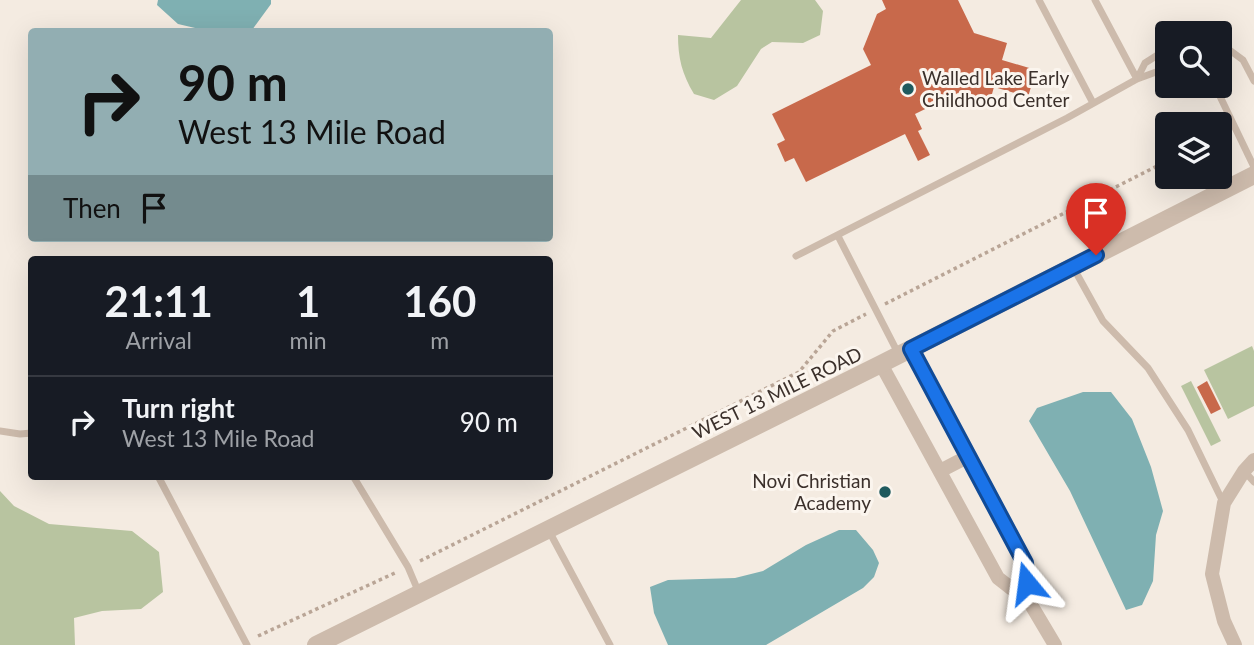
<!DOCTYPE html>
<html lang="en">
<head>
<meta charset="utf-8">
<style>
	:root { --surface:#171b24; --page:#242831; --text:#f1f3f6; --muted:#9ea1a6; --line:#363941 }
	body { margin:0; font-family:Lato,sans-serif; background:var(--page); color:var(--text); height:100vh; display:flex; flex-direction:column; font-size:26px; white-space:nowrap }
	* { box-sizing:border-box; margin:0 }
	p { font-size:23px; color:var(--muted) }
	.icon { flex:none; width:38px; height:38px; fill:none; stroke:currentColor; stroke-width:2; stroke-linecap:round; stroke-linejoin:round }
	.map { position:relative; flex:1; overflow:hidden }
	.sheet { position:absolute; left:28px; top:256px; width:525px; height:224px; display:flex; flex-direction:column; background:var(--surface); border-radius:7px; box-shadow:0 7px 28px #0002 }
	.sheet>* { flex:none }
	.guide { position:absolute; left:28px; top:28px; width:525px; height:214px; border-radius:7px; box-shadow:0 7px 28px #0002; background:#92aeb2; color:#111; overflow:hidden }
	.buttons { position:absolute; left:1155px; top:21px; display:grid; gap:14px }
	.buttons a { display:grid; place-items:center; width:77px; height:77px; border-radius:7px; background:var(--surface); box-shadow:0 7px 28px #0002; font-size:35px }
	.pin { position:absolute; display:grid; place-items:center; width:60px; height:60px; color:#fff; margin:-72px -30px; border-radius:50% 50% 50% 0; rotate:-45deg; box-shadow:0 0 7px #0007 }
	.pin .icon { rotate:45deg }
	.me { position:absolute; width:77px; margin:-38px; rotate:344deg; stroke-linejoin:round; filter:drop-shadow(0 0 5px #0008) }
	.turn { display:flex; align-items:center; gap:24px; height:147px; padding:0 35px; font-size:32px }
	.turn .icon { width:91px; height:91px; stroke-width:2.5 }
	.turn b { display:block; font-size:49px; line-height:60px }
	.then { display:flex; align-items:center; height:66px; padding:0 35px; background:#0003; gap:14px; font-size:26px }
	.eta { display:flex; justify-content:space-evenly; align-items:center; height:119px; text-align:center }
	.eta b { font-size:42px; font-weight:700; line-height:49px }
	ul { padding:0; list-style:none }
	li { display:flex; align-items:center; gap:21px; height:91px; padding:0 35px; border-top:2px solid var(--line) }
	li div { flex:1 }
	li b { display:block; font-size:26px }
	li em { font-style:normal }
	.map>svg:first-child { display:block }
	.green { fill:#b8c4a0 }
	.water { fill:#7fb0b2 }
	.building { fill:#c8694b }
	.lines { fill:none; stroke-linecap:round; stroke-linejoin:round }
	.path { stroke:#b9a596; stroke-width:3.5; stroke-dasharray:3.5 3.5; stroke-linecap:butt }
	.service { stroke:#cdbbac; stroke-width:7 }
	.minor { stroke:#cdbbac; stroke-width:14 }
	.tertiary { stroke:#cdbbac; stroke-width:18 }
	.route-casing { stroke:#114b97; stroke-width:18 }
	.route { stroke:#1a73e8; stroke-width:12 }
	.poi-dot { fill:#1f5a5e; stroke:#fbf5ee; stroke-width:2.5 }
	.labels { text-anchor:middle; stroke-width:6; stroke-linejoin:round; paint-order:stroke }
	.poi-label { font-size:19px; fill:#3b302b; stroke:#fbf5ee; text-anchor:start }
	.street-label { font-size:19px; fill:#3b302b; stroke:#fbf5ee }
</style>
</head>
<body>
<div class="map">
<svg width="1254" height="645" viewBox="0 0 1254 645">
	<rect width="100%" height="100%" fill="#f4ebe1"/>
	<path class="green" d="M741,0H815L823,11L820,35L803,43L772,42L761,49L737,86L714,100L694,94C682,74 678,58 678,35L711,38Z
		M1252,346L1254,351V406L1228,419L1204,370Z
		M1191,381L1221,441L1211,446L1181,386Z
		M0,491L14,506L49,524L132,531L159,552L163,592L141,609L102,611L74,618L75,645H0Z"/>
	<path class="water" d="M158,0H271V4L252,30L208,31L178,24L157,5Z
		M1083,392H1111L1132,419L1151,467L1163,511L1156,535L1153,581L1142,605L1126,610L1070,491L1029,421L1037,408Z
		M839,530H856L873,550L879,563L874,577L863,588L766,645H668L654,613L650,587L668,580L735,578L763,571L806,545Z"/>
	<path class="building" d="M882,0H958L974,33L1007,43L1002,60L1036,70L1028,97L994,87L990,101L960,92L915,114L922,129L918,131L930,155L918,161L905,134L806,182L794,158L785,162L777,144L785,140L772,114L871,65L863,49L877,14L886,9Z
		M1207,381L1221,409L1211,414L1197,387Z"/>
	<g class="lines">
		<path class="path" d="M885,304L1167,161
			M420,561L799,372L833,331L866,314
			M258,636L397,572"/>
		<path class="service" d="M1039,0L1093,103
			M1095,0L1137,79
			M1220,43L1243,60L1254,81
			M1137,79L1145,63L1167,49
			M1215,86L1254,167
			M838,236L899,355
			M796,256L1067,118L1137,79L1167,68
			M1073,267L1103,321L1148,368L1188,430L1223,502
			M0,431L20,434L32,433
			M1244,471L1254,482
			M158,476L247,645
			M353,476L408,567L419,593
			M549,531L610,645"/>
		<path class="minor" d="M911,349L1025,563L1030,603
			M881,364L998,578L1030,603L1055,645
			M940,471L969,456
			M1235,645L1224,621L1212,574L1224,503L1244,471L1254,460"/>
		<path class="tertiary" d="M316,645L881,364L1254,175"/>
	</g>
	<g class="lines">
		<g class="route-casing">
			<path id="route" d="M1027,583L1025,563L911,349L1096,255"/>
		</g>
		<use href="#route" class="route"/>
	</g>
	<g class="poi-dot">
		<circle cx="908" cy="89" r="7"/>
		<circle cx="885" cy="492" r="7"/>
	</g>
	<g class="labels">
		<g class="poi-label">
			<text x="922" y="85">Walled Lake Early<tspan x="922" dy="22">Childhood Center</tspan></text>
			<text x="871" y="488" text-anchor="end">Novi Christian<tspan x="871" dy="22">Academy</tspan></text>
		</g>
		<g class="street-label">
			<text transform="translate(777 393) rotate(-26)" y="7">WEST 13 MILE ROAD</text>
		</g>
	</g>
</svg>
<div class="buttons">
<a><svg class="icon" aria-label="search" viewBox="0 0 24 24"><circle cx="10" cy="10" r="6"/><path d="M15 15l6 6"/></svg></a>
<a><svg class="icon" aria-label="layers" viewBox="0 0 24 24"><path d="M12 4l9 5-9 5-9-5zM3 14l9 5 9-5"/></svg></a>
</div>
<div class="pin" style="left:1096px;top:255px;background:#d93025"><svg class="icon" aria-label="arrive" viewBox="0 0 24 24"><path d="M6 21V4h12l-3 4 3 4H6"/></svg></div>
<svg class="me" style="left:1027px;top:583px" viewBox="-20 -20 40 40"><path d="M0-17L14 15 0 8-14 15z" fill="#1a73e8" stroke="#fff" stroke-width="4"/></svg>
<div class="guide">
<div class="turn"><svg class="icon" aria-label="right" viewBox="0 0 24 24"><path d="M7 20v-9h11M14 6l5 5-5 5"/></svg><div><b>90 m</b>West 13 Mile Road</div></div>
<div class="then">Then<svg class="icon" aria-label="arrive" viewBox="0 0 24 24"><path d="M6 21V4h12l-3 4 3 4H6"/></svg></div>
</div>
<section class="sheet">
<div class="eta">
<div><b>21:11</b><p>Arrival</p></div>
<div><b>1</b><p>min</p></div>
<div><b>160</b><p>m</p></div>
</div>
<ul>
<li><svg class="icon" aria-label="right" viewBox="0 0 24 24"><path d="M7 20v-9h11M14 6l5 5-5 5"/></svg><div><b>Turn right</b><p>West 13 Mile Road</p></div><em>90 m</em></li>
</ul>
</section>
</div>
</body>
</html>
